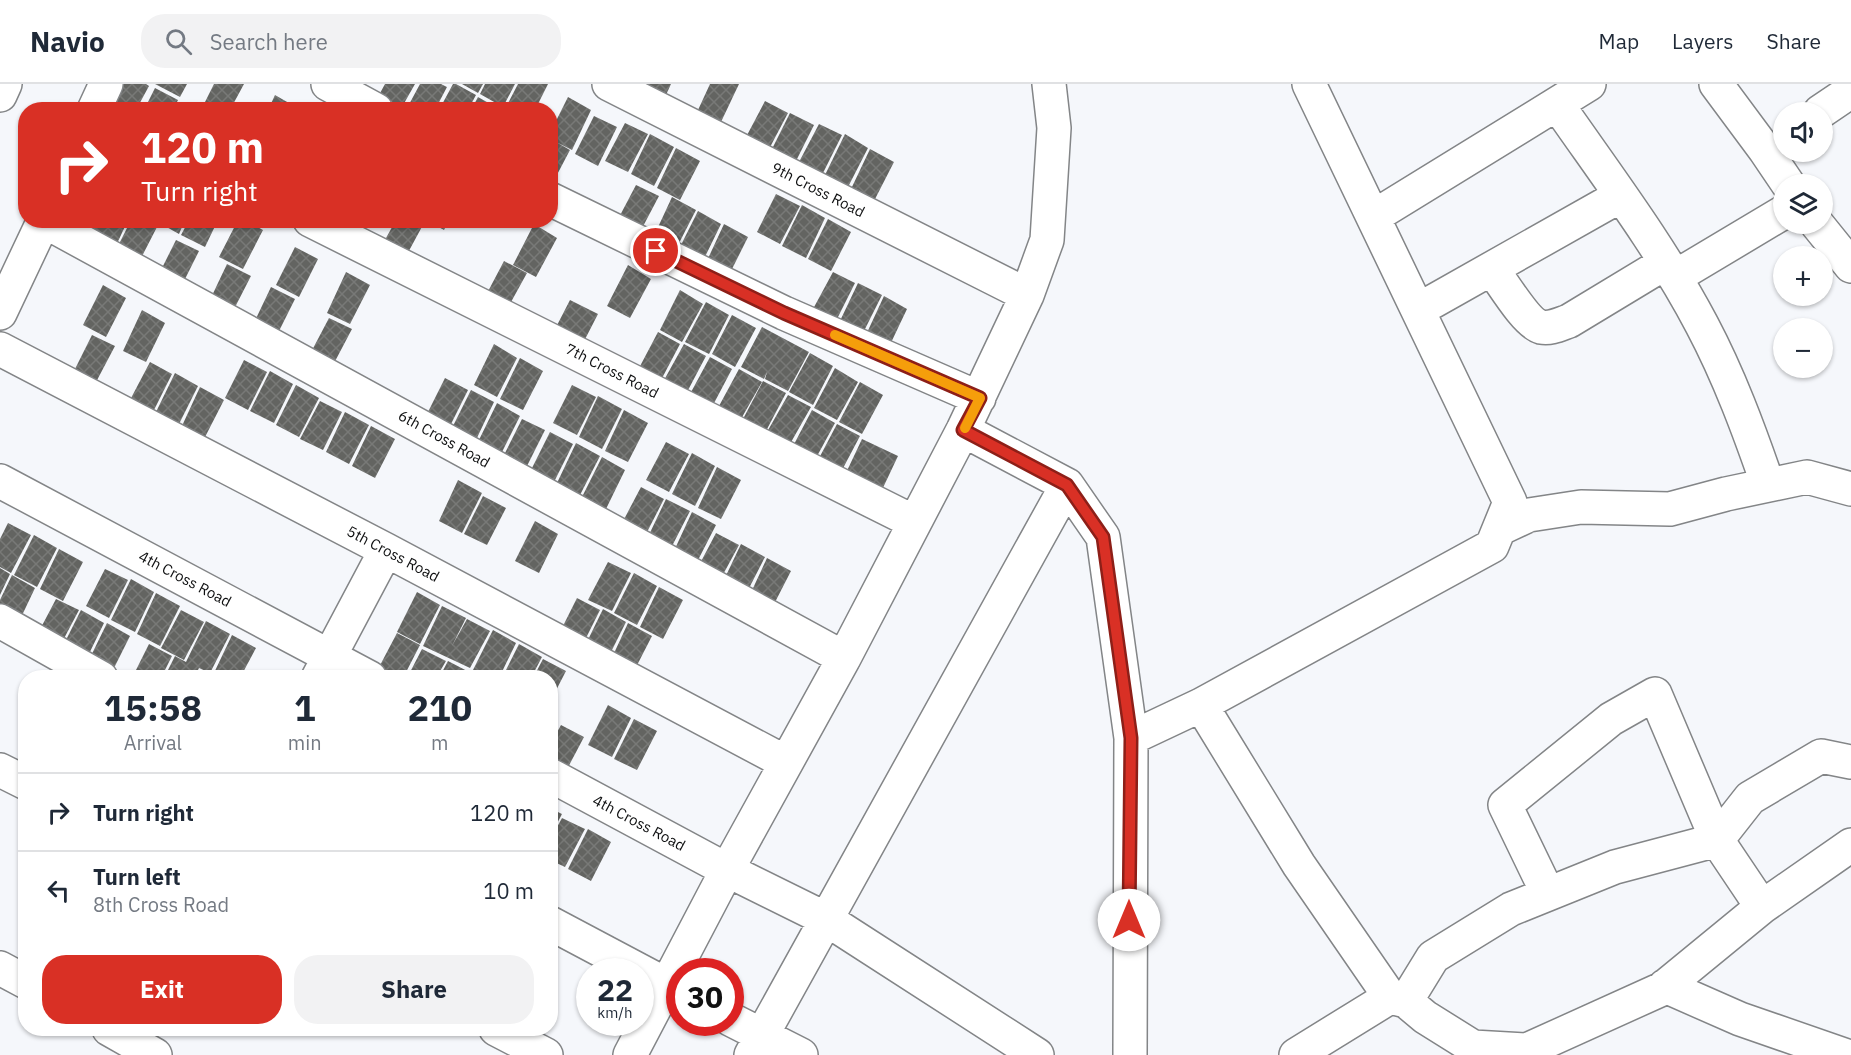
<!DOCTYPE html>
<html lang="en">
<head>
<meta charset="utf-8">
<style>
	:root { --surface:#fff; --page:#f2f2f3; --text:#1f2937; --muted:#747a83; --line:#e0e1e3; --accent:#d93025 }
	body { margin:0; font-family:"IBM Plex Sans",sans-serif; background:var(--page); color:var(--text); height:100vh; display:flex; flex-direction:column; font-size:22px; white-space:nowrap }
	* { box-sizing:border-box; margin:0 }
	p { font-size:20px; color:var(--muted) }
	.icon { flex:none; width:33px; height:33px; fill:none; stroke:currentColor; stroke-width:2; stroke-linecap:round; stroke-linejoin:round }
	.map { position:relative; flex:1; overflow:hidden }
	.details { position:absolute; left:18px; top:586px; width:540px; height:366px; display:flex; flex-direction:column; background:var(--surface); border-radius:24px; box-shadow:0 2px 4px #0004 }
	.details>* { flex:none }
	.guide { position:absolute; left:18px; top:18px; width:540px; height:126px; border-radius:24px; box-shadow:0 2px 4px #0004; background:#d93025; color:#fff; overflow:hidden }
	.buttons { position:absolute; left:1773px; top:18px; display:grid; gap:12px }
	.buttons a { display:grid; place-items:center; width:60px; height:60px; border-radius:50%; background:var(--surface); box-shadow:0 2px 4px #0004; font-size:30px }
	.speed { position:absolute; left:576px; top:874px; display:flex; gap:12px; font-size:30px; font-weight:700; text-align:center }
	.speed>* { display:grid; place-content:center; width:78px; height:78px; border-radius:50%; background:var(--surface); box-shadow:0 2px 4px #0004; line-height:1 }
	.speed small { font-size:15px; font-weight:400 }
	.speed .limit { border:9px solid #d22; background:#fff; color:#111 }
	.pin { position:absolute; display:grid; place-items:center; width:51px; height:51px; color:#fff; margin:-26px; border:3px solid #fff; border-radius:50%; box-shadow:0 2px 6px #0007 }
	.me { position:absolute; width:66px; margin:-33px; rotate:0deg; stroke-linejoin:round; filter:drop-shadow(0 0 4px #0008) }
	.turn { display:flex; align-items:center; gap:21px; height:126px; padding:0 24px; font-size:27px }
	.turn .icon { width:78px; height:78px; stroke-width:2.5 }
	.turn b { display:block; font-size:42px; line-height:51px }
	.eta { display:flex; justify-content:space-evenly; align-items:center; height:102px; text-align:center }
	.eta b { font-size:36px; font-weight:700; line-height:42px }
	.cta { display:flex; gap:12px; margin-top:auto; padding:12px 24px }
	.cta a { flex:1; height:69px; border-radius:24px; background:var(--accent); color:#fff; font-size:24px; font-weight:700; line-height:69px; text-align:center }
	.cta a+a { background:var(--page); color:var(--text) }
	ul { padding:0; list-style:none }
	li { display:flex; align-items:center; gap:18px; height:78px; padding:0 24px; border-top:2px solid var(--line) }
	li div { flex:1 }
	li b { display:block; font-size:22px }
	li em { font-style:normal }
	header { display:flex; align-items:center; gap:36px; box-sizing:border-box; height:84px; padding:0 30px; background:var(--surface); border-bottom:2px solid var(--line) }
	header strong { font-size:28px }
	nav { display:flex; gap:33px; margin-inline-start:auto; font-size:21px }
	.search { width:420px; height:54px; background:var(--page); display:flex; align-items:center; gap:15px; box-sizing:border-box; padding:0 21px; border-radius:24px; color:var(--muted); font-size:22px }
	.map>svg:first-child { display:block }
	.building { fill:url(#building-cross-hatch) }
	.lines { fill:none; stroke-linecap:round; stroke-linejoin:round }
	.minor-casing { stroke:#838587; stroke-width:36 }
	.minor { stroke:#fff; stroke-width:33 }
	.route-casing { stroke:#8d1f18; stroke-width:15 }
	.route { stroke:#d93025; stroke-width:10 }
	.slow { stroke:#f59e0b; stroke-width:10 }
	.labels { text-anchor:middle; stroke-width:4.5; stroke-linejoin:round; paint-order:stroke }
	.street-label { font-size:15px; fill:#0f1011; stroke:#fff }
</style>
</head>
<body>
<header>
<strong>Navio</strong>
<div class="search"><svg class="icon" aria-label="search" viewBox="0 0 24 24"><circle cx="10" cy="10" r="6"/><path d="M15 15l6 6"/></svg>Search here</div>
<nav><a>Map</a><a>Layers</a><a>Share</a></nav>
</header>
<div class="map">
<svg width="1851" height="971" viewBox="0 0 1851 971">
	<defs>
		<pattern id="building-cross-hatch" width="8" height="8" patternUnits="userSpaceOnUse" patternTransform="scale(1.5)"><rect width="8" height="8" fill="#636461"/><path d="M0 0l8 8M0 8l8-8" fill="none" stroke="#787977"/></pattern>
	</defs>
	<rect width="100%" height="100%" fill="#f5f7fb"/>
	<path class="building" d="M121,0H146L149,2L136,26H107Z
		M155,0H187L180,13Z
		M214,0H244L230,26H201Z
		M385,0H415L402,23L379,11Z
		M420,0H441L447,3L435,26H406Z
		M453,0H456L476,11L468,26H439Z
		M462,0H483L478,9Z
		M485,0H515L503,23L480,10Z
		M518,0H548L535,26H510L506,23Z
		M645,0H671L666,11Z
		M710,0H739L721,38L698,26Z
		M155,4L178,16L173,26H144Z
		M275,11L301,26H268Z
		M478,13L501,26H471Z
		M568,13L591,26L572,66L556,58L570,66L550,104V49Z
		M765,17L788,29L768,67L745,55Z
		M790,29L814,41L794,81L770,69Z
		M594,32L617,43L598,82L575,70Z
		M625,39L648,50L628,88L605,77Z
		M819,40L842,51L823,89L799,78Z
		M650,50L674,63L654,102L631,90Z
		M845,50L868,64L848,103L825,91Z
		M676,64L700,77L680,116L657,104Z
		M870,65L894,78L874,117L851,105Z
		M636,101L659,112L639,150L616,139Z
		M776,110L800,122L780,160L757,148Z
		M672,113L696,126L676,165L653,154Z
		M802,121L825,134L806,174L782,162Z
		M698,127L721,140L702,179L678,167Z
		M828,135L851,148L831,187L808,175Z
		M66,136H95L87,152Z
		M98,136H128L114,166L90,154Z
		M131,136H145L157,143L137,182L114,170Z
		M154,136H185L179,150Z
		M189,136H218L205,163L181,151Z
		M238,136H245L263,146L243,185L219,173Z
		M396,136H420L424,139L404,176L381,163Z
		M426,136H449L444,146Z
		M534,140L557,154L536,193L513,181Z
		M724,140L748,153L728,193L705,181Z
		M176,156L199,167L180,205L157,194Z
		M295,163L318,175L299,213L276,201Z
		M504,177L527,189L506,227L484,215Z
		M227,180L251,192L231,231L208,220Z
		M628,181L651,195L630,234L607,222Z
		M346,188L370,201L350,240L327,229Z
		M833,188L855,199L836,237L813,225Z
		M858,199L882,211L862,251L839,239Z
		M103,201L126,214L106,253L83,241Z
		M271,203L295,215L275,255L252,243Z
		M680,206L703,220L682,258L660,246Z
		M884,212L907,225L888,265L865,253Z
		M570,216L598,230L580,265L552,251Z
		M706,218L729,231L709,270L685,258Z
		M142,226L165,239L146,278L123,267Z
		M732,231L756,244L735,283L712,270Z
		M329,234L352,245L332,283L309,272Z
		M762,243L809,268L788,307L765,295L767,288L764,295L741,283Z
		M658,248L680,260L660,298L638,286Z
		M92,251L115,262L95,300L73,289Z
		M494,260L517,274L497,313L474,301Z
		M684,260L706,272L686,310L663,298Z
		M810,269L833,282L813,321L789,308Z
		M710,273L732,285L712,323L690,310Z
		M520,274L543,287L523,326L500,315Z
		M244,276L267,288L248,326L225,314Z
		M150,278L172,290L153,328L130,316Z
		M835,284L858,298L837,336L814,324Z
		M739,285L762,298L741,335L719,322Z
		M270,287L293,300L274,339L250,327Z
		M175,289L198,302L178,342L155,330Z
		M445,294L468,306L449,344L426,332Z
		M763,297L786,309L766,347L743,335Z
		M860,298L883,311L862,350L839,338Z
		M296,301L319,314L299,353L276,341Z
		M572,301L596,313L577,351L553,339Z
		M200,303L224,316L204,355L181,344Z
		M471,306L494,318L475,358L451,346Z
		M788,311L811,323L790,360L767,348Z
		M598,312L622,325L602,365L579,353Z
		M320,317L342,328L323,366L300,355Z
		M497,319L520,332L500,372L477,360Z
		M624,326L648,339L628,378L605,367Z
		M812,326L835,339L815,376L792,364Z
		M345,328L369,341L349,380L326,368Z
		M522,335L545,346L526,384L503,373Z
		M837,340L860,352L840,390L817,378Z
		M371,342L395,355L375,394L352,382Z
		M550,348L573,360L554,398L531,386Z
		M862,355L898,372L881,408L845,391Z
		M666,358L689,370L669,408L646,396Z
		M576,359L600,372L580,411L557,399Z
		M692,369L715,382L695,422L672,410Z
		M602,373L625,386L606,425L582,413Z
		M717,383L741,396L721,435L698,424Z
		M458,396L482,409L462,449L439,437Z
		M641,403L664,415L645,452L621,441Z
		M483,412L506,424L487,461L464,450Z
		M666,415L690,427L670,466L647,455Z
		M692,428L716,441L696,480L673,469Z
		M535,437L558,450L539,489L515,477Z
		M8,439L31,451L11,489L0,483V455Z
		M716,449L739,461L719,498L696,487Z
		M34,451L57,464L37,503L14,491Z
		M741,460L765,473L745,512L722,500Z
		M59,465L83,478L63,517L40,505Z
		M767,474L791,487L771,526L748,515Z
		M608,478L631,489L612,527L588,516Z
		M0,484L10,490L0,511Z
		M105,485L128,496L109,534L86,522Z
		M634,489L657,502L637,541L614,529Z
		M12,491L35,504L16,544L0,536V516Z
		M131,495L154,508L135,548L111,536Z
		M659,503L683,516L663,555L640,543Z
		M417,508L440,521L420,560L397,548Z
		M156,509L180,522L160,562L137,550Z
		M577,514L600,526L581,564L558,552Z
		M56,515L79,526L59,564L36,553Z
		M442,522L466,534L452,562L467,535L490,547L470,584L423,562Z
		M603,525L626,538L606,578L583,566Z
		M81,526L104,539L85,578L61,566Z
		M181,526L204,538L184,576L161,564Z
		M206,537L230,550L210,589L199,584L194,594H164L175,572L186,578Z
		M107,539L130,552L110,592L87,580Z
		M628,539L652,552L632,591L609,580Z
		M493,546L516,559L499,594H488L473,586Z
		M397,549L420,561L403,594H391L377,587Z
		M232,551L256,564L240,594H218L213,591Z
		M149,560L172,572L161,594H132Z
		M519,560L542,573L531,594H502Z
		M422,565L446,577L436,594H407Z
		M543,575L566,587L550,618V594H533Z
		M448,577L471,589L469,594H439Z
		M200,586L209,590L216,594H196Z
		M608,621L631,634L612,673L588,661Z
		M634,635L657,647L637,686L614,675Z
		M561,641L584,653L564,691L550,684V661Z
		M550,724L562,730L550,753Z
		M562,734L585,745L565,783L550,776V756Z
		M588,745L611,758L591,797L568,785Z"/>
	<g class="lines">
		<g class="minor-casing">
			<path id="minor" d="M328,0L376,26
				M609,0L1027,211
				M1716,0L1765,66L1788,100
				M0,11L5,0
				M1557,20C1607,92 1661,163 1702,241C1729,292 1749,346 1768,401
				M94,26L106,0
				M1820,28L1851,7
				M550,115L784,229L979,314
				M1373,133L1589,0
				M310,136L914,438
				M44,137L844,574
				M1817,140L1851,182
				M1492,185C1502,198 1526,239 1541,243C1551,245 1560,240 1569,237L1665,179
				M1675,193L1784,128
				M1418,226L1620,112
				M0,229L44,136
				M0,265L386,466L785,678
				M0,397L370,594
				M1067,401L1103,453L1131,654L1130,971
				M1499,445L1529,431L1581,423L1670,425L1726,410L1807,393L1851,405
				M0,537L101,594
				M318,594L386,466
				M1201,621L1299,781L1390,913
				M1131,654L1201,621L1492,462L1510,418L1309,0
				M0,686L26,699
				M550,691L727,786L826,835L1037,971
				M1548,810L1505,721L1611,635L1655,610L1717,756L1762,823
				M550,839L680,908
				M0,884L26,898
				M1665,902L1740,935L1844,971
				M1406,917L1433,873L1511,825L1615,783L1717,756L1750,714L1821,672L1851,678
				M730,935L801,971
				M109,945L155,971
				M496,945L546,971
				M630,971L727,786L844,574L963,346L1027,211L1047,156L1054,44L1049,0
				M751,971L1067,401L963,346
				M1296,971L1390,913L1406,917L1425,933L1473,963L1527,966L1662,905L1762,823L1851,761"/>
		</g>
		<use href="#minor" class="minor"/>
	</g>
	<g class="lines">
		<g class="route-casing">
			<path id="route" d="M656,167L784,229L980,314L963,346L1067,401L1103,453L1131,654L1129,836"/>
		</g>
		<use href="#route" class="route"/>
		<path class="slow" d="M835,251L980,314L965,344"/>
	</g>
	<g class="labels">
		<g class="street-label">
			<text transform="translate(818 106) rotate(27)" y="5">9th Cross Road</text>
			<text transform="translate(612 287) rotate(27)" y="5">7th Cross Road</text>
			<text transform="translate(444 355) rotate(29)" y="5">6th Cross Road</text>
			<text transform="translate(393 470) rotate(28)" y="5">5th Cross Road</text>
			<text transform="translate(185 495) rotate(28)" y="5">4th Cross Road</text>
			<text transform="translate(639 739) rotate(28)" y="5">4th Cross Road</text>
		</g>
	</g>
</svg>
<div class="buttons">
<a><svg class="icon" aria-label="sound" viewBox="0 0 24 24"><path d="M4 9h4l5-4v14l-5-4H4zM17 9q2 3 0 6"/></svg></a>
<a><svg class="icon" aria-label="layers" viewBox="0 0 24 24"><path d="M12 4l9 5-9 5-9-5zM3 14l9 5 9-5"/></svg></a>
<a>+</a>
<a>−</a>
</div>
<div class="speed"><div>22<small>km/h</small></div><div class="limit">30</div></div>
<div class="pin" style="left:656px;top:167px;background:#d93025"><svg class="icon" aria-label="arrive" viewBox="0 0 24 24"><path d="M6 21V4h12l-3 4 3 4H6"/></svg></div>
<svg class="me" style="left:1129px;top:836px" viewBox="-20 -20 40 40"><circle r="19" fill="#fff"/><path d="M0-13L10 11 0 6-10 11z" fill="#d93025"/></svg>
<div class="guide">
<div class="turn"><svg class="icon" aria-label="right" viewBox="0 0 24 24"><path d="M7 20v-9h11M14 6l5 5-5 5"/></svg><div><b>120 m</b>Turn right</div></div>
</div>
<section class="details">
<div class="eta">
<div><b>15:58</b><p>Arrival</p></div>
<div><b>1</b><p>min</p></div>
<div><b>210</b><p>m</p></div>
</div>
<ul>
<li><svg class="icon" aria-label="right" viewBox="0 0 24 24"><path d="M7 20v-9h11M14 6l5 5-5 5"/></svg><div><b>Turn right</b></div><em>120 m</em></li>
<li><svg class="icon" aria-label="left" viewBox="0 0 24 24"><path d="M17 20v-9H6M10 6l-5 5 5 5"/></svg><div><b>Turn left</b><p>8th Cross Road</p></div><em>10 m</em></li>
</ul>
<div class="cta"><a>Exit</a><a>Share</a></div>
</section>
</div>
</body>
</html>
